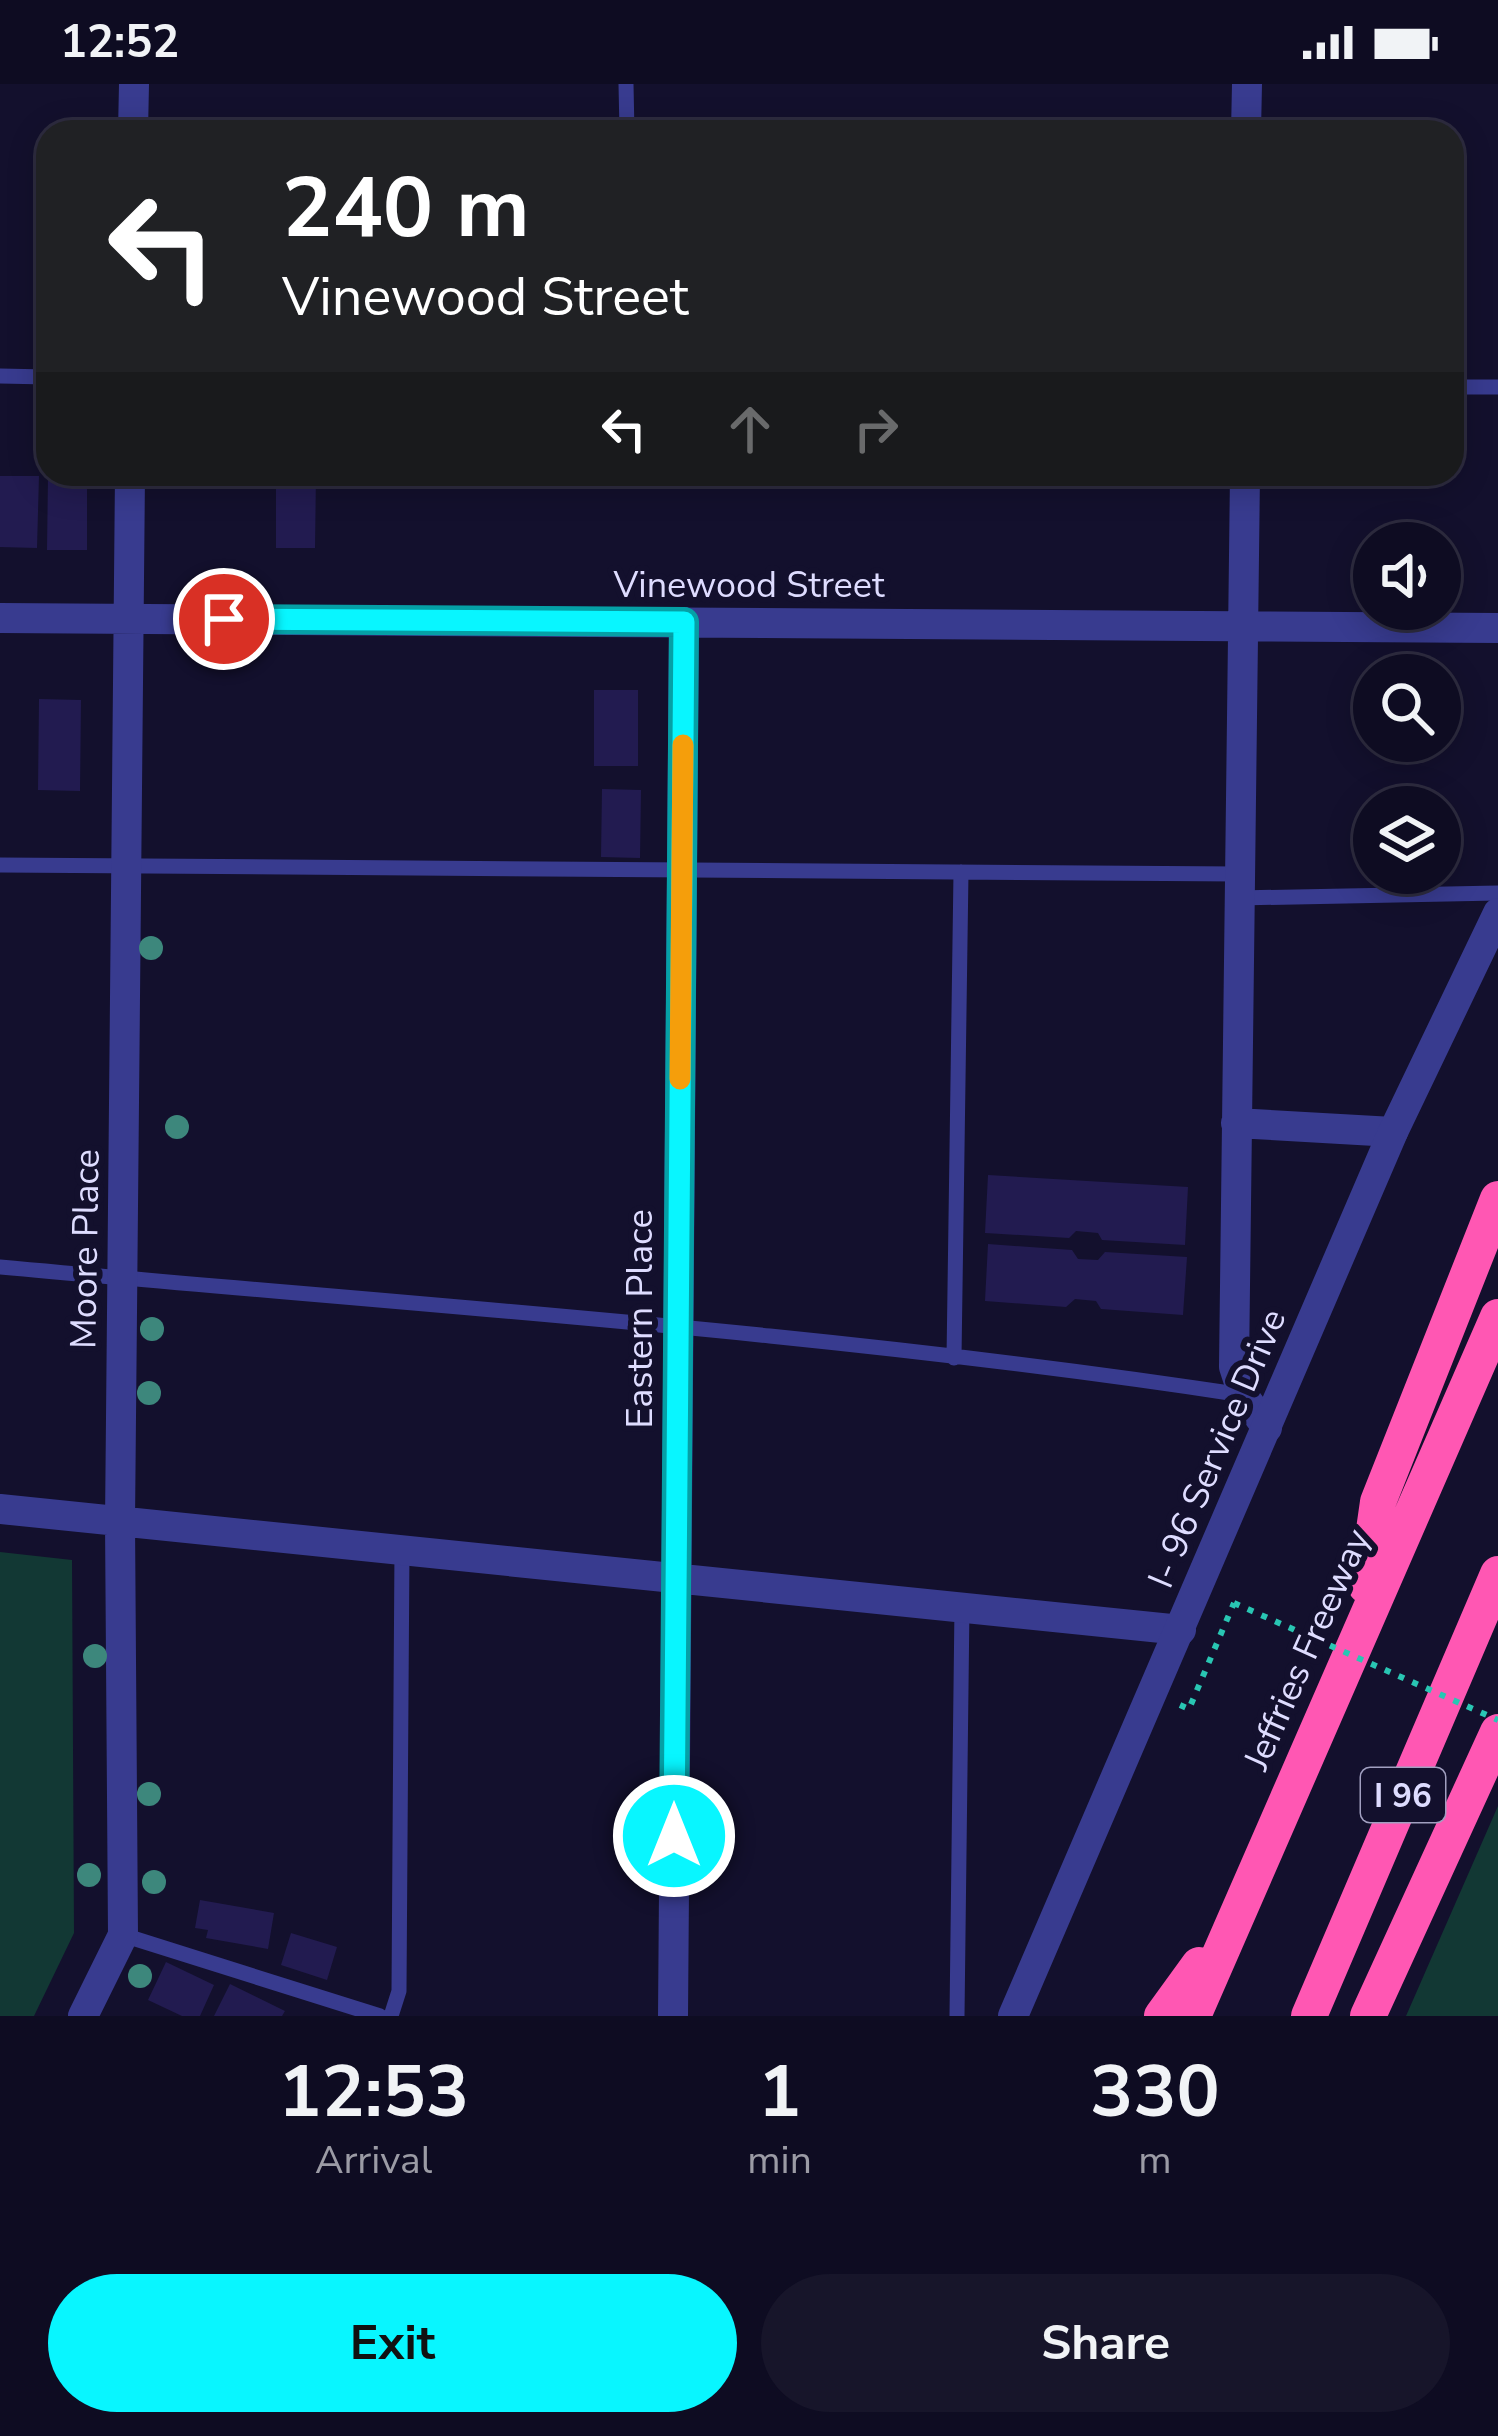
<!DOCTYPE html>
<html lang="en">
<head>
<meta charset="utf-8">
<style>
	:root { --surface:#0e0c22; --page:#17152a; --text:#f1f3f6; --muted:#9b9ba5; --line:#2e2c40; --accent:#08f6ff }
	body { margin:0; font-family:"Nunito Sans",sans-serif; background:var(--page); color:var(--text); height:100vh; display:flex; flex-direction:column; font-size:45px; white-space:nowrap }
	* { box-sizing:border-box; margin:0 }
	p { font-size:39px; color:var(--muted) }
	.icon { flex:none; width:66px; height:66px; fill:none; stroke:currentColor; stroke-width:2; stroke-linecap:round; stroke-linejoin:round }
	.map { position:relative; height:1932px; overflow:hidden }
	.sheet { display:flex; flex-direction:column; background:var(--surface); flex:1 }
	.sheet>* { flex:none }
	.banner { position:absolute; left:36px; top:36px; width:1428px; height:366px; border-radius:36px; box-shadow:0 6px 30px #0003,0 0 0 3px var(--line); background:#202124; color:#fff; overflow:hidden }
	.tools { position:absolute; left:1353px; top:438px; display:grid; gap:24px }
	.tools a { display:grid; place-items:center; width:108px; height:108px; border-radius:50%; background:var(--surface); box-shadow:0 6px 30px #0003,0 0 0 3px var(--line); font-size:60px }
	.pin { position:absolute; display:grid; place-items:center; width:102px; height:102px; color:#fff; margin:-51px; border:6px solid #fff; border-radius:50%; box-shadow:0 3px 12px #0007 }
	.me { position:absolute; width:132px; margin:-66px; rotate:0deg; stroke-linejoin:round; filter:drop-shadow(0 0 9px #0008) }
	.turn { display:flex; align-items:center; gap:42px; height:252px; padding:0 48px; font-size:54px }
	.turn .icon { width:156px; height:156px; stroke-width:2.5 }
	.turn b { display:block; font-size:84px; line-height:102px }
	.lanes { display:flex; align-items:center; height:114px; padding:0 48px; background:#0003; justify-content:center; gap:60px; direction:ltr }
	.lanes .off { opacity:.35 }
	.eta { display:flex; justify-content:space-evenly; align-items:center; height:204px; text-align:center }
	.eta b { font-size:72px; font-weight:700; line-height:84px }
	.primary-button { display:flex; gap:24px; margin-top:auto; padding:24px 48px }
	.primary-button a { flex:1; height:138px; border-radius:72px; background:var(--accent); color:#111; font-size:48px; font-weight:700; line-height:138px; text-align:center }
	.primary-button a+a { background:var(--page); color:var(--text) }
	.status { display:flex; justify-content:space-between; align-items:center; height:84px; padding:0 60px; background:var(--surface); direction:ltr }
	.status svg { height:33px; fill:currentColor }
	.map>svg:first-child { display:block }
	.green { fill:#123834 }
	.building { fill:#221b50 }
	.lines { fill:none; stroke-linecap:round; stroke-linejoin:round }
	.path { stroke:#29c6b3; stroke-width:6; stroke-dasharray:6 9; stroke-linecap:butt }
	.service { stroke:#383b8f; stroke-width:15 }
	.minor { stroke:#383b8f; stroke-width:30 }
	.tertiary { stroke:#383b8f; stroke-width:30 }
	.motorway { stroke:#ff57b3; stroke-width:36 }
	.path-bridge { stroke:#29c6b3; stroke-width:6; stroke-dasharray:6 9; stroke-linecap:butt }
	.tree { fill:#3d877c }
	.route-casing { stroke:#05a0a6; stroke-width:30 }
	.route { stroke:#08f6ff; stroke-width:21 }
	.slow { stroke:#f59e0b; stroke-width:21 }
	.labels { text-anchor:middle; stroke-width:12; stroke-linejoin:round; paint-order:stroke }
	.shield { fill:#13102d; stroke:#a19fc0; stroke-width:3 }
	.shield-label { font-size:33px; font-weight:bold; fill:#dedcff }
	.street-label { font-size:36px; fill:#dedcff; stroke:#13102d }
</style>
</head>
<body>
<div class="status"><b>12:52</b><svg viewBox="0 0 49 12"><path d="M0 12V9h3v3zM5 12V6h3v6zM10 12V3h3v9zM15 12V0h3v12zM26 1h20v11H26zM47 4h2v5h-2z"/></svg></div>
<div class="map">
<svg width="1498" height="1932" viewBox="0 0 1498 1932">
	<rect width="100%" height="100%" fill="#13102d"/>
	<path class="green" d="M0,1468L72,1476L74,1849L34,1932H0Z
		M1498,1722V1932H1406Z"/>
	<path class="building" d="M276,391H316L315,464H276Z
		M0,392H39L37,464L0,463Z
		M48,392H87V466H47Z
		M594,606H638V682H594Z
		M39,615L81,616L80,707L38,706Z
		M602,705L641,706L640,774L601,773Z
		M988,1091L1188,1103L1185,1161L1102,1156L1098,1149L1076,1147L1069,1154L985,1149Z
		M988,1160L1072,1166L1078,1175L1098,1176L1105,1168L1187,1173L1183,1231L1101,1225L1096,1217L1075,1215L1066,1223L985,1217Z
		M200,1816L274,1829L268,1865L206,1854L208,1846L195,1844Z
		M291,1849L337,1863L327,1896L281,1881Z
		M166,1878L214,1901L200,1932H182L148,1916Z
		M230,1900L285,1927L282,1932H214Z"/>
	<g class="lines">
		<path class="path" d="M1180,1621L1189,1625L1234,1519"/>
		<path class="service" d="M626,0L627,48
			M0,292L48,293
			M1452,303H1498
			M0,781L1238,790
			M1238,814L1498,809
			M0,1183C414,1221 832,1248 1243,1311
			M954,1274L961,788
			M123,1851L380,1932
			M391,1932L399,1907L402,1464
			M957,1932L962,1522"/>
		<path class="minor" d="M133,48L134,0
			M1246,48L1247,0
			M1245,390L1234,1283L1243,1311L1267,1344
			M0,534L1498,544
			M1236,1039L1393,1048
			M0,1425L1181,1546
			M83,1932L123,1851L120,1438L130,390
			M673,1932L684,538"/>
		<path class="tertiary" d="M1013,1932L1393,1048L1498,829"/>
		<path class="motorway" d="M1366,1502L1378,1418L1498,1115
			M1162,1932L1199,1881
			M1193,1932L1498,1233
			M1309,1932L1498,1490
			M1368,1932L1498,1648"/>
		<path class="path-bridge" d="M1234,1519L1498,1636"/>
	</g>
	<g class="tree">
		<circle cx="151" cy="864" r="12"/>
		<circle cx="177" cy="1043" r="12"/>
		<circle cx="152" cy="1245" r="12"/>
		<circle cx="149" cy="1309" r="12"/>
		<circle cx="95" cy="1572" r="12"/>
		<circle cx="149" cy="1710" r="12"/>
		<circle cx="89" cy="1791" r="12"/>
		<circle cx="154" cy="1798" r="12"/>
		<circle cx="140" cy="1892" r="12"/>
	</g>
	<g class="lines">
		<g class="route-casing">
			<path id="route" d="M224,535L684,538L674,1752"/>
		</g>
		<use href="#route" class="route"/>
		<path class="slow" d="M680,995L683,661"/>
	</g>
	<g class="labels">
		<rect class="shield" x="1361" y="1684" width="84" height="54" rx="9"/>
		<g class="shield-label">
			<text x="1403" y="1723">I 96</text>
		</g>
		<g class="street-label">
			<text x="749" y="513">Vinewood Street</text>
			<text transform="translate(84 1165) rotate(-89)" y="13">Moore Place</text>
			<text transform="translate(639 1235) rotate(-90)" y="13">Eastern Place</text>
			<text transform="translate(1216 1364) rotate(-67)" y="13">I- 96 Service Drive</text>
			<text transform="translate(1306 1565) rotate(-66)" y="13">Jeffries Freeway</text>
		</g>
	</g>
</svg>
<div class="tools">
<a><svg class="icon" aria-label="sound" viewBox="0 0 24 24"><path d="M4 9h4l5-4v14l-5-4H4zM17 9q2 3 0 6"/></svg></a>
<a><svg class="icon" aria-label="search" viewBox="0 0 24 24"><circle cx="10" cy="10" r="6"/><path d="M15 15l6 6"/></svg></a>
<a><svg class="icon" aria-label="layers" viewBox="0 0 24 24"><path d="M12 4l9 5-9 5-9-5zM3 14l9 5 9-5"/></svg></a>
</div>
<div class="pin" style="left:224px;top:535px;background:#d93025"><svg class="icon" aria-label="arrive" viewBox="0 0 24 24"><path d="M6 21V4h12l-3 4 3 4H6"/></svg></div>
<svg class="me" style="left:674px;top:1752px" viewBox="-20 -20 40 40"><circle r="17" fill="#08f6ff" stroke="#fff" stroke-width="3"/><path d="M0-11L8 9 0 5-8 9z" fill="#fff"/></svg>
<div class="banner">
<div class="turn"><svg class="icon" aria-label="left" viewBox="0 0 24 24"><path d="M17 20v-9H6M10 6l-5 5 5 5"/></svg><div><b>240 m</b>Vinewood Street</div></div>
<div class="lanes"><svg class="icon" aria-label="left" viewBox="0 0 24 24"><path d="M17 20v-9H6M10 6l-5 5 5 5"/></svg><svg class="icon off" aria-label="ahead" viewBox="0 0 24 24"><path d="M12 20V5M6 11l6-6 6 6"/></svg><svg class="icon off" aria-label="right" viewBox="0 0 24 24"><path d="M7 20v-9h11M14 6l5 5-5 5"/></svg></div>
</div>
</div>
<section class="sheet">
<div class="eta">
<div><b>12:53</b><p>Arrival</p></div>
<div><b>1</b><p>min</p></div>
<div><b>330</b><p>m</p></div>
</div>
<div class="primary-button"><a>Exit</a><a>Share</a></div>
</section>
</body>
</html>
